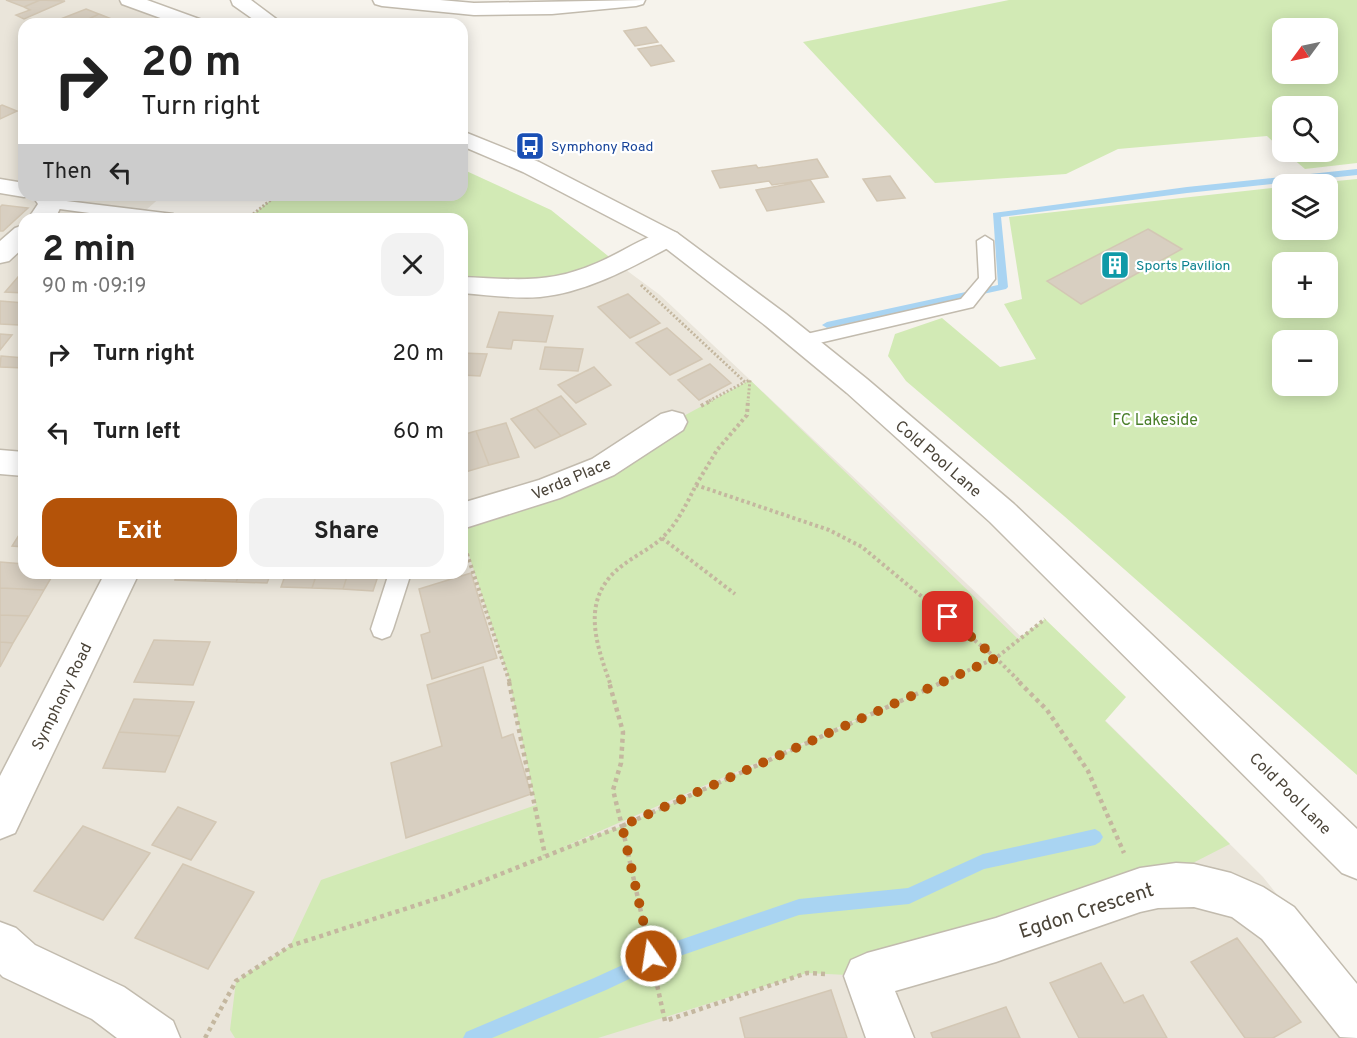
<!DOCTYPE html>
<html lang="en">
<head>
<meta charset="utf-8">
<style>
	:root { --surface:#fff; --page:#f2f2f2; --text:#222; --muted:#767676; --accent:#b45309 }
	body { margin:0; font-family:Overpass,sans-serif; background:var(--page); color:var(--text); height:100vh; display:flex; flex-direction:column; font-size:22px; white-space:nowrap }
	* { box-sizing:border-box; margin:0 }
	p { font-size:20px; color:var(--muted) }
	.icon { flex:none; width:33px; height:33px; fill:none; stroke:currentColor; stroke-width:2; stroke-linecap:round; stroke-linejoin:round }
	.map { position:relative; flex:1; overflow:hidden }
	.details { position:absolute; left:18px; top:213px; width:450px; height:366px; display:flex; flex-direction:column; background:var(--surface); border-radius:18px; box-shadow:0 3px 15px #0003 }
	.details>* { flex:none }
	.guide { position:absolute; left:18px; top:18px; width:450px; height:183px; border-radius:18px; box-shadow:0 3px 15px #0003; background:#fff; color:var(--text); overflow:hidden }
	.needle { width:39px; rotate:237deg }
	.controls { position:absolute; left:1272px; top:18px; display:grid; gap:12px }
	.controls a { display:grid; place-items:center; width:66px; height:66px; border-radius:12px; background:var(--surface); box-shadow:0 3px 15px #0003; font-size:30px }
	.pin { position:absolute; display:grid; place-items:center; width:51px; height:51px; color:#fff; margin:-26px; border-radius:12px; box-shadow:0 3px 9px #0006 }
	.me { position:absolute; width:66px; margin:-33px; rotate:347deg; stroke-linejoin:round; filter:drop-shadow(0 0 4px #0008) }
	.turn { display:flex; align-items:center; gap:21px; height:126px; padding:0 24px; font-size:27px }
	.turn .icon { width:78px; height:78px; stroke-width:2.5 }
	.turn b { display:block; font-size:42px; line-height:51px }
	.then { display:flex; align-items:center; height:57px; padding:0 24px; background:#0003; gap:12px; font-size:22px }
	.round { display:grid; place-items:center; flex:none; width:63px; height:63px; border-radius:18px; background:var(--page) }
	.headline { display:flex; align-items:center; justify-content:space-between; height:102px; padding:0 24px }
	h1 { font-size:36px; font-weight:700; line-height:45px }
	.primary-button { display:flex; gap:12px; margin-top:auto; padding:12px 24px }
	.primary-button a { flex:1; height:69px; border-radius:18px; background:var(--accent); color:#fff; font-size:24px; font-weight:700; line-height:69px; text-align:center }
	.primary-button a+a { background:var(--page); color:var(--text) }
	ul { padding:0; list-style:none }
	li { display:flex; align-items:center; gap:18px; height:78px; padding:0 24px }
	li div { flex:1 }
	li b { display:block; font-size:22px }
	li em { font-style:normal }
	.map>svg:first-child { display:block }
	.residential { fill:#eae5da }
	.green { fill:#d2eab5; fill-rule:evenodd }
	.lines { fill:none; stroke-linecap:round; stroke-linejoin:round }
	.stream { fill:#a9d4f2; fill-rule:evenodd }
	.building { fill:#d8cfc1; stroke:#d3c7b4; stroke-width:1.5 }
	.service-casing { stroke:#c2bbae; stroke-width:3 }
	.minor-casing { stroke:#c2bbae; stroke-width:3 }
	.tertiary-casing { stroke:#c2bbae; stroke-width:3 }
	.path-far2 { stroke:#c4b79f; stroke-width:3; stroke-dasharray:2 2; stroke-linecap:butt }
	.path-far1 { stroke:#c4b79f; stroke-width:4; stroke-dasharray:3 3; stroke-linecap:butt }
	.path { stroke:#c4b79f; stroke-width:4.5; stroke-dasharray:4 4; stroke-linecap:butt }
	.service { fill:#fff; fill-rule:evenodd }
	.minor { fill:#fff; fill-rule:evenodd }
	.tertiary { fill:#fff; fill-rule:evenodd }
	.route { stroke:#b45309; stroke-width:10; stroke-dasharray:0 18 }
	.labels { text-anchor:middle; stroke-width:4.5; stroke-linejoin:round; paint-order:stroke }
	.far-transit-label { font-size:14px; fill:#164399; stroke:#fff; text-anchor:start }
	.far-culture-label { font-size:14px; fill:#0d838f; stroke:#fff; text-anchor:start }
	.park-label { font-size:16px; fill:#4a7f2a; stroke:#fff }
	.street-label { font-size:16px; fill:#4b4439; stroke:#fff }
	.near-street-label { font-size:20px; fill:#4b4439; stroke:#fff }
</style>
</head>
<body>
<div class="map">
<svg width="1357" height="1038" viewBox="0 0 1357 1038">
	<rect width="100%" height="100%" fill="#f6f3ec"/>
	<path class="residential" d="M0,0H117L175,24H24V195H163L145,211L189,219H24V573H462V285L618,264L660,295L983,599L1263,877L1357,994V1038H0Z"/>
	<path class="green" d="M1009,0H1357V163L1305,169L1285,152H1328V106H1282V150L1267,136L1118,149L1066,174L935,183L803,42ZM1328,28V74H1282V28Z
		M462,169L551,210L618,264L573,281L462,285V219H247L277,195H462Z
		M1357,179V775L1064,516L906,381L888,356L895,334L942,318L1000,367L1036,359L1004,304L1022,299L1009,217L1282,187V230H1328V184H1306ZM1282,262H1328V308H1282ZM1282,340H1328V386H1282Z
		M750,380L1018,639L1045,619L1126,697L1105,721L1230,844L1140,890L867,976L807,973L598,1038H235L230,1030L236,981L290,946L321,880L536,805L508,675L462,534V516L549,489ZM916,694L622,826L561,848L915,694Z"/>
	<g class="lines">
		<path class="stream" d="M1357,169V175L1187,193L1001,217L1008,287L1006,289L827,328L822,325L827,322L998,285L993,213L1187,187Z
			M1095,829L1100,832L1103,837L1100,842L1095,845L984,869L909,904L799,915L674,958L606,990L492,1038H463L466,1032L594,978L671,943L799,899L908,888L983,854Z"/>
	</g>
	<path class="building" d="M6,0H40L24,7Z
		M40,0L65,1L24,19L16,15L30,10L24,7Z
		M86,9L99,14L78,24H69L58,20Z
		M99,14L124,24H78Z
		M646,27L658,42L635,46L624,31Z
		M661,45L674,61L651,66L638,49Z
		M2,105L17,111L0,119V106Z
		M817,159L828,177L772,185L769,181L720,188L712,171L756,165L758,168Z
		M890,176L905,198L877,201L863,179Z
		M810,180L824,202L767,211L756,190Z
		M2,205L28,208L3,231H0V207Z
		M1148,229L1182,249L1081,304L1047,281Z
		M24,270V293L5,292Z
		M628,294L660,323L630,338L598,307Z
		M0,301L24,303V319L19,325L0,324Z
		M499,312L553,316L546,342L513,340L511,349L487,347Z
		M667,328L702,359L670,375L636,343Z
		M0,334L12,335L0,350Z
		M545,347L583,349L578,371L540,369Z
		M462,353L487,354L480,376L462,375Z
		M1,356L24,358V368L0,367Z
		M710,364L731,383L699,400L678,380Z
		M594,367L611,385L576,403L558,385Z
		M561,396L586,424L561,436L536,408Z
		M536,408L561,436L535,448L511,419Z
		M506,423L519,457L489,465L476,431Z
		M476,431L489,465L462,473V435Z
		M24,527V547L12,546Z
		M0,562L24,564V573H54L44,590L0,588Z
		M177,573H208L205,581L175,580Z
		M208,573H240L236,582L205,581Z
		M240,573H271L267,583L236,582Z
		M286,573H317L312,588L281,587Z
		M317,573H348L343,589L312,588Z
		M348,573H379L373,591L343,589Z
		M471,573L497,658L432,679L421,635L430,632L419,589Z
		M0,588L44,590L29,616L0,615Z
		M0,615L29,616L13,643L0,642Z
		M154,640L210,642L193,685L134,682Z
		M0,642L13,643L0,667Z
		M483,667L502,738L513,734L531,794L406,838L391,763L442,746L427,685Z
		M134,699L194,702L180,736L119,732Z
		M119,732L180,736L165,772L103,768Z
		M178,807L216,822L191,860L152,845Z
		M83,826L150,853L103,920L34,891Z
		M183,864L254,892L208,969L135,938Z
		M1237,938L1301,1022L1273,1038H1245L1191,962Z
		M1101,963L1124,1003L1143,995L1167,1038H1079L1050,983Z
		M831,990L847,1038H745L740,1018Z
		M1006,1007L1020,1038H933L931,1033Z"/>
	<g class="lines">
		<g class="service-casing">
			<path id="service" d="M50,199L173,214L181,219H134L45,207L42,204L45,201Z
				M985,236L993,241L995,279L973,307L802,347L796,345L793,341L796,337L802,335L961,299L979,278L977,241Z
				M389,573H411L393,629L390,636L382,639L374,636L371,629Z"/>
		</g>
		<g class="minor-casing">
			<path id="minor" d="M120,0H147L202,20L205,24H177L122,4Z
				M373,0H440L474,3L645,0L643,4L636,6L552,14L474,15L382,6L375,4Z
				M0,179L24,183V195H56L62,204L55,219H28L38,204L32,195L24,197L0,193Z
				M24,225V247L9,261L0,263V241L15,228Z
				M668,230L677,233L681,238L677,243C634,266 589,292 540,297C514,299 488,295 462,293V277C514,279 547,285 597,263C621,253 643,237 668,230Z
				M672,411L683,414L687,422L683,430L614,475L560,498L462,529V503L539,480L592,459L661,414Z
				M0,450L24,452V476L0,474Z
				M105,573H139L15,833L0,839V776Z
				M1176,863L1194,864L1231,873L1263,887L1294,907L1357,984V1038L1340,1037L1262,939L1232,917L1194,907L1158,908L1140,912L996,962L895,991L914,1038H866L844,976L851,960L867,953L996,918L1140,868Z
				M0,922L16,928L35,945L124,987L173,1021L180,1038H117L92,1019L3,977L0,974Z"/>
		</g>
		<g class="tertiary-casing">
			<path id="tertiary" d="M231,0H251L283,24H260L233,5Z
				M462,131L539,162L677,233L786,314L867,379L1014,504L1357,829V879L1342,873L990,522L847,393L766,326L659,243L523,172L462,146Z"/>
		</g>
		<path class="path-far2" d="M247,219L277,195
			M641,285L745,382L750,380L748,401
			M709,401L745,382"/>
		<path class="path-far1" d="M701,406L712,400
			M696,485L717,450L747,415L748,400
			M662,538L735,594
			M465,548L510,683
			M610,683C595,641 580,597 623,565C636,555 652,548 664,536C678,522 687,503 696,485L829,530L862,547L996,658L1045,619
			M940,683L996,658L1021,683"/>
		<path class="path" d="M509,682L545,855
			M1019,682L1047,710L1088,771L1124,853
			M825,974L807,973L665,1021L622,826L943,682
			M205,1038L236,981L290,946L445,896L622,826L613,790L621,763L623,732L609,682"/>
		<use href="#service" class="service"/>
		<use href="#minor" class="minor"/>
		<use href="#tertiary" class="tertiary"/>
	</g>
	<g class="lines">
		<path class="route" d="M651,956L622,826L996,658L948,617"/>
	</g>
	<defs>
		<g id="bus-square" transform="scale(1.5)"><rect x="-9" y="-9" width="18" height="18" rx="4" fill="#1a4fb4" stroke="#fff"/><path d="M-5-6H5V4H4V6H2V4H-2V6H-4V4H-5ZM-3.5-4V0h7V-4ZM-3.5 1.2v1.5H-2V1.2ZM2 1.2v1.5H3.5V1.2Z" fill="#fff"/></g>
		<g id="building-square" transform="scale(1.5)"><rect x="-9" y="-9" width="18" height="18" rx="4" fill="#0f9aa8" stroke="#fff"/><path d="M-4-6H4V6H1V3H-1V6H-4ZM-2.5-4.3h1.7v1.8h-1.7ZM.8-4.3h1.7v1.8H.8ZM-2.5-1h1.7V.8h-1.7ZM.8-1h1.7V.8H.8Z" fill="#fff"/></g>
	</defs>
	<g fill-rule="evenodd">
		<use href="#bus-square" x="530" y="146"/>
		<use href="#building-square" x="1115" y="265"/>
	</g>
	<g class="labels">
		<g class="far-transit-label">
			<text x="551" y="151">Symphony Road</text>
		</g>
		<g class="far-culture-label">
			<text x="1136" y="270">Sports Pavilion</text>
		</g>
		<g class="park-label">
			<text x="1155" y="425">FC Lakeside</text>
		</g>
		<g class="street-label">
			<text transform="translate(939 458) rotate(41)" y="6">Cold Pool Lane</text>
			<text transform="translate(571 478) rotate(-23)" y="6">Verda Place</text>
			<text transform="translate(61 696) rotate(-64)" y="6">Symphony Road</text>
			<text transform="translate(1291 793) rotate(45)" y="6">Cold Pool Lane</text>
		</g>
		<g class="near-street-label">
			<text transform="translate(1086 910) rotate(-18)" y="7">Egdon Crescent</text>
		</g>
	</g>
</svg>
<div class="controls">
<a><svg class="needle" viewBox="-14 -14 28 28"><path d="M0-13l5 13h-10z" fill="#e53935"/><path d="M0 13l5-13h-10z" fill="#767676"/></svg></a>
<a><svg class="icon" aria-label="search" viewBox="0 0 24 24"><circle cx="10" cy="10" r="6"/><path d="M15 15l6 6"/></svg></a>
<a><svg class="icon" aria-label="layers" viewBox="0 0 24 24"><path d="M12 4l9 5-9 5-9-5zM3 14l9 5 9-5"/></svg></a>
<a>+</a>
<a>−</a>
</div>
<div class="pin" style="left:948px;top:617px;background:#d93025"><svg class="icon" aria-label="arrive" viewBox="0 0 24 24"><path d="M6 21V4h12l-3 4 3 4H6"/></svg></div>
<svg class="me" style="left:651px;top:956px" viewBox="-20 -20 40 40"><circle r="17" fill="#b45309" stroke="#fff" stroke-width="3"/><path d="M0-11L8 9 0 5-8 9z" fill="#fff"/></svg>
<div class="guide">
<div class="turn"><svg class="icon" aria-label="right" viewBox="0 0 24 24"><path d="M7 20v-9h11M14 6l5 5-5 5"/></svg><div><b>20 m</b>Turn right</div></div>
<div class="then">Then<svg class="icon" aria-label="left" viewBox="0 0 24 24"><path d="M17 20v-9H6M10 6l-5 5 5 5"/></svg></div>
</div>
<section class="details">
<div class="headline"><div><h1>2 min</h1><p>90 m · 09:19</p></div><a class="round"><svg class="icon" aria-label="close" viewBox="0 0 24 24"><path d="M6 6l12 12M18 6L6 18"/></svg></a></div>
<ul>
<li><svg class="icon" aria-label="right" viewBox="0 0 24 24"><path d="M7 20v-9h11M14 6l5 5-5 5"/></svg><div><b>Turn right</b></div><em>20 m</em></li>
<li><svg class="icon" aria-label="left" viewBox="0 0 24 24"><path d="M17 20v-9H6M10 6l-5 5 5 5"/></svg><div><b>Turn left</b></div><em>60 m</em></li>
</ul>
<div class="primary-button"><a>Exit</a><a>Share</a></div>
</section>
</div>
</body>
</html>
